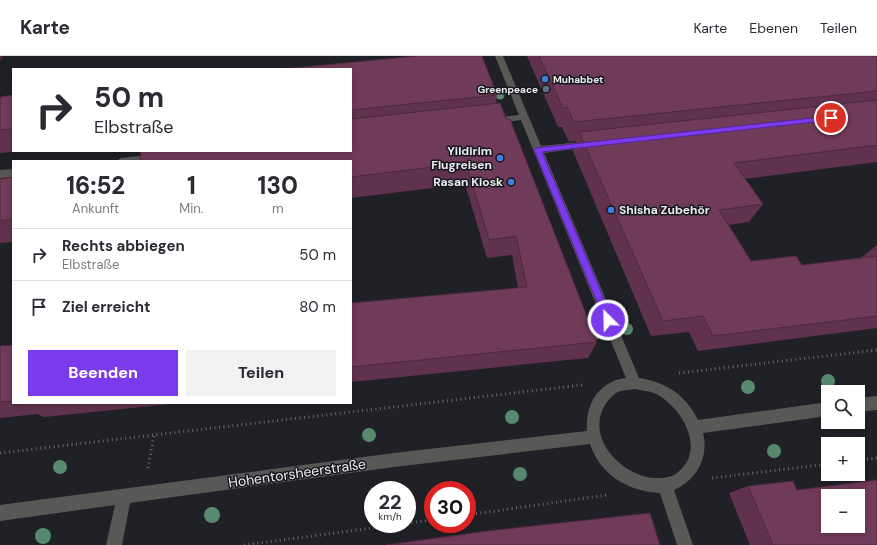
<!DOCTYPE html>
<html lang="de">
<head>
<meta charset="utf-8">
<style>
	:root { --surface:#fff; --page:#f2f2f3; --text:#2b2b33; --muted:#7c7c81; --line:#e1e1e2; --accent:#7c3aed }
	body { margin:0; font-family:"DM Sans",sans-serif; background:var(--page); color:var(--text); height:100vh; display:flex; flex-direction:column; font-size:15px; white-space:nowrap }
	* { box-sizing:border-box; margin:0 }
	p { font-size:13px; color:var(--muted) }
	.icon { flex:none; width:22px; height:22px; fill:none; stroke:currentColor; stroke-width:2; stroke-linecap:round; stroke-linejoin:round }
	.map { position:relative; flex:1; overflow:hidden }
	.sheet { position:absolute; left:12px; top:104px; width:340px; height:244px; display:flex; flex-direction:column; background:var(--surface); border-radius:0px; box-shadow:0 2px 6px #0003 }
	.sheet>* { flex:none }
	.banner { position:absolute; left:12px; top:12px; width:340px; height:84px; border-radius:0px; box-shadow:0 2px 6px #0003; background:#fff; color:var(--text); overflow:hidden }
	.tools { position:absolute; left:821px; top:329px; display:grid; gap:8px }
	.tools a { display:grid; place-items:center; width:44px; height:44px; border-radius:0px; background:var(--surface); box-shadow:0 2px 6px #0003; font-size:20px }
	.speed { position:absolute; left:364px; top:425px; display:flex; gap:8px; font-size:20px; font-weight:700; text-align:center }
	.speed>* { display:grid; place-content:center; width:52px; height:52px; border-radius:50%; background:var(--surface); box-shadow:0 2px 6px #0003; line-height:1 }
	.speed small { font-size:10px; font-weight:400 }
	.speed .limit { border:6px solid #d22; background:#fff; color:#111 }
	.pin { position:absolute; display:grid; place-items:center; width:34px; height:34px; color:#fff; margin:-17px; border:2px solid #fff; border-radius:50%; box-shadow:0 1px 4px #0007 }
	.me { position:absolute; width:44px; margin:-22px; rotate:337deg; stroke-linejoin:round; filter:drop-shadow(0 0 3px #0008) }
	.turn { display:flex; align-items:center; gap:14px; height:84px; padding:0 16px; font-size:18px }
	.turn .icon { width:52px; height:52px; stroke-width:2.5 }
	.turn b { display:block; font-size:28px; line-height:34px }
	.eta { display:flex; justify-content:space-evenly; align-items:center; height:68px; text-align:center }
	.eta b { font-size:24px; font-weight:800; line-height:28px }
	.cta { display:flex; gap:8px; margin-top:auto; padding:8px 16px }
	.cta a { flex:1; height:46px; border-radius:0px; background:var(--accent); color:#fff; font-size:16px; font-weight:800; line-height:46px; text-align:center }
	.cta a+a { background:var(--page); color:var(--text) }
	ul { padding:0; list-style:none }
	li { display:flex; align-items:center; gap:12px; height:52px; padding:0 16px; border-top:1px solid var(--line) }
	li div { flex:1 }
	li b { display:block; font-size:15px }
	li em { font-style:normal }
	header { display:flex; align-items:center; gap:24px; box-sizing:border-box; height:56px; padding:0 20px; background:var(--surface); border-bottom:1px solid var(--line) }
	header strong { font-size:19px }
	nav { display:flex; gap:22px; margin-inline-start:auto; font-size:14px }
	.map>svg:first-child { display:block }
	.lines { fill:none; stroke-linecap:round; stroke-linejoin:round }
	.path { stroke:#68696e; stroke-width:3; stroke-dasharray:1 3.5; stroke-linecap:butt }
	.street { fill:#5a5757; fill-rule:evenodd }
	.tree { fill:#57896e }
	.wall { fill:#60324d }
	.shaded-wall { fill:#4e293e }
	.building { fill:#703a59; stroke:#4e293e; fill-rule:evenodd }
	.route { fill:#7c3aed; stroke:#51269a }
	.shop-dot { fill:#3f7fe0; stroke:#16181d; stroke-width:1.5 }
	.service-dot { fill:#5c6f8a; stroke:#16181d; stroke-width:1.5 }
	.labels { text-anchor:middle; stroke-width:3; stroke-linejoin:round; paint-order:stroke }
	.far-poi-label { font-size:10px; font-weight:bold; fill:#ecedf1; stroke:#16181d; text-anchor:start }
	.poi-label { font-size:12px; font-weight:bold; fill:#ecedf1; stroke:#16181d; text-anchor:end }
	.near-street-label { font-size:14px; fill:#ecedf1; stroke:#16181d }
</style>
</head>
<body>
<header>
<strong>Karte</strong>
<nav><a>Karte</a><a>Ebenen</a><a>Teilen</a></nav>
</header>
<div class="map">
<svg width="877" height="489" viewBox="0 0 877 489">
	<rect width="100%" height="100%" fill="#1f2126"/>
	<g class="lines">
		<path class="path" d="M679,317L877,294
			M0,397L582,329
			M858,404L877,402
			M148,412L154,379
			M712,422L828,408
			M467,459L607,439
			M407,467L433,464
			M244,489L403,468"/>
		<path class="street" d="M495,0H503L541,90L590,85L595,88L590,91L544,97L639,322C666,326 686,339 698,364L828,346V360L703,377C709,401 697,424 674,434L693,489H677L660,437C628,435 601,420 590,388L394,411L130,447L122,489H106L115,449L0,465V449L394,397L587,375C585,348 599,325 626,322L521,64L491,68L486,65L491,62L519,59ZM635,333C643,335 652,335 658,339C684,354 706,395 677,417C670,422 662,422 654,422C622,420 585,382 605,349C608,344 614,337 620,335C625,334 630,334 635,333Z
			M158,98L161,99L163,101L161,103L116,105L121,102Z
			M13,113V121L0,122V114Z
			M877,340V354L858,356V342Z"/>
	</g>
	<g class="tree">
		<circle cx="500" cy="39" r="4.5"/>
		<circle cx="627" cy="273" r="6"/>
		<circle cx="597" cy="277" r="6"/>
		<circle cx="828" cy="325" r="7"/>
		<circle cx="748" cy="331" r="7"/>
		<circle cx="512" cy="361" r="7"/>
		<circle cx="369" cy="379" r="7"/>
		<circle cx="774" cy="395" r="7"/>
		<circle cx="60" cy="411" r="7"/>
		<circle cx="520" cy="418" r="7"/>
		<circle cx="212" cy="459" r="8"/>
		<circle cx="43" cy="480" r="8"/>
	</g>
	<path class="wall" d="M527,0H877V106L745,123L763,148L749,166L729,169L751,205L802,209L861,202L877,189V272L698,295L689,276L651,280L573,95L576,85L569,86L562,71H558Z
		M351,13L497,39L496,47L506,63L597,286L588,302L351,326V247L518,232L512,199L487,202L465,128L351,142Z
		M13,39V95H20L0,97V41Z
		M13,121V186L0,187V123Z
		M13,289V347H181L44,361L37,358L0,362V290Z
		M748,430L797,434L877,489H750L729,437Z"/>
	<path class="shaded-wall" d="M0,0H3L0,5Z"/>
	<path class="building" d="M416,0H482L497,39L351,54V13H283Z
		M539,0H877V35L574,66L567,51L563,52Z
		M13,39V73L0,74V41Z
		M877,44V89L734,107L763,148L719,154L751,205L796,200L802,209L877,200V260L713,280L703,260L663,265L579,76Z
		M500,47L506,63H510L597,286L351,311V247L527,231L516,180L489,184L466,107L351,121V105H141L140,95H351V63Z
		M13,121V163L0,165V123Z
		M13,289V345L0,346V290Z
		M18,347H33L18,349Z
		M877,424V489H773L748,430L793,425L797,434ZM828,440H858V470H828Z
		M650,457L660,489H386L487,475Z"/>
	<path class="route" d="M831,60L833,61V64L542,96L613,264L608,268L605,266L534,94L535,92Z"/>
	<g class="shop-dot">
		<circle cx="545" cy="23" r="4"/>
		<circle cx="500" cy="102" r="4"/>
		<circle cx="511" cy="126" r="4"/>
		<circle cx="611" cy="154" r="4"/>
	</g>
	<circle class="service-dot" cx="546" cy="33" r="4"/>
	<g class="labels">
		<g class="far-poi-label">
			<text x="553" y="27">Muhabbet</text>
			<text x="538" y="37" text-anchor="end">Greenpeace</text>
		</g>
		<g class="poi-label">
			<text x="492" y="99">Yildirim<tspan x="492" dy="14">Flugreisen</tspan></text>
			<text x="503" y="130">Rasan Kiosk</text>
			<text x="619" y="158" text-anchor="start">Shisha Zubehör</text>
		</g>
		<g class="near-street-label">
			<text transform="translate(297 417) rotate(-8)" y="5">Hohentorsheerstraße</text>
		</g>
	</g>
</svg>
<div class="tools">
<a><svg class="icon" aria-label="search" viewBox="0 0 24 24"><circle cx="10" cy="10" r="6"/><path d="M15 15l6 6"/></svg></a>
<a>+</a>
<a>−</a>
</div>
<div class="speed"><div>22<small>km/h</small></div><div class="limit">30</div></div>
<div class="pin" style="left:831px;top:62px;background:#d93025"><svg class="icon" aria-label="arrive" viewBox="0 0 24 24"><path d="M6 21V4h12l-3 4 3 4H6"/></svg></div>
<svg class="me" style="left:608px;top:264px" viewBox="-20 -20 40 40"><circle r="17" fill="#7c3aed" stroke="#fff" stroke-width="3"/><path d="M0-11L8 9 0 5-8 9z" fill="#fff"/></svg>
<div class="banner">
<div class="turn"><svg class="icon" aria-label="right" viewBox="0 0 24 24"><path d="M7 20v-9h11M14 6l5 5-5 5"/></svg><div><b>50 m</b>Elbstraße</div></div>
</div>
<section class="sheet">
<div class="eta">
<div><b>16:52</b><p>Ankunft</p></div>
<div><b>1</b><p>Min.</p></div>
<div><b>130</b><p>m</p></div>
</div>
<ul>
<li><svg class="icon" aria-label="right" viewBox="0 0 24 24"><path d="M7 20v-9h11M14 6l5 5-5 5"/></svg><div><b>Rechts abbiegen</b><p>Elbstraße</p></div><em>50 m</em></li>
<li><svg class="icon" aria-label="arrive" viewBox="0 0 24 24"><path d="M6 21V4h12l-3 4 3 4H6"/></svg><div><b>Ziel erreicht</b></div><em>80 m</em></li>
</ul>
<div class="cta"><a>Beenden</a><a>Teilen</a></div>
</section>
</div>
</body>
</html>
